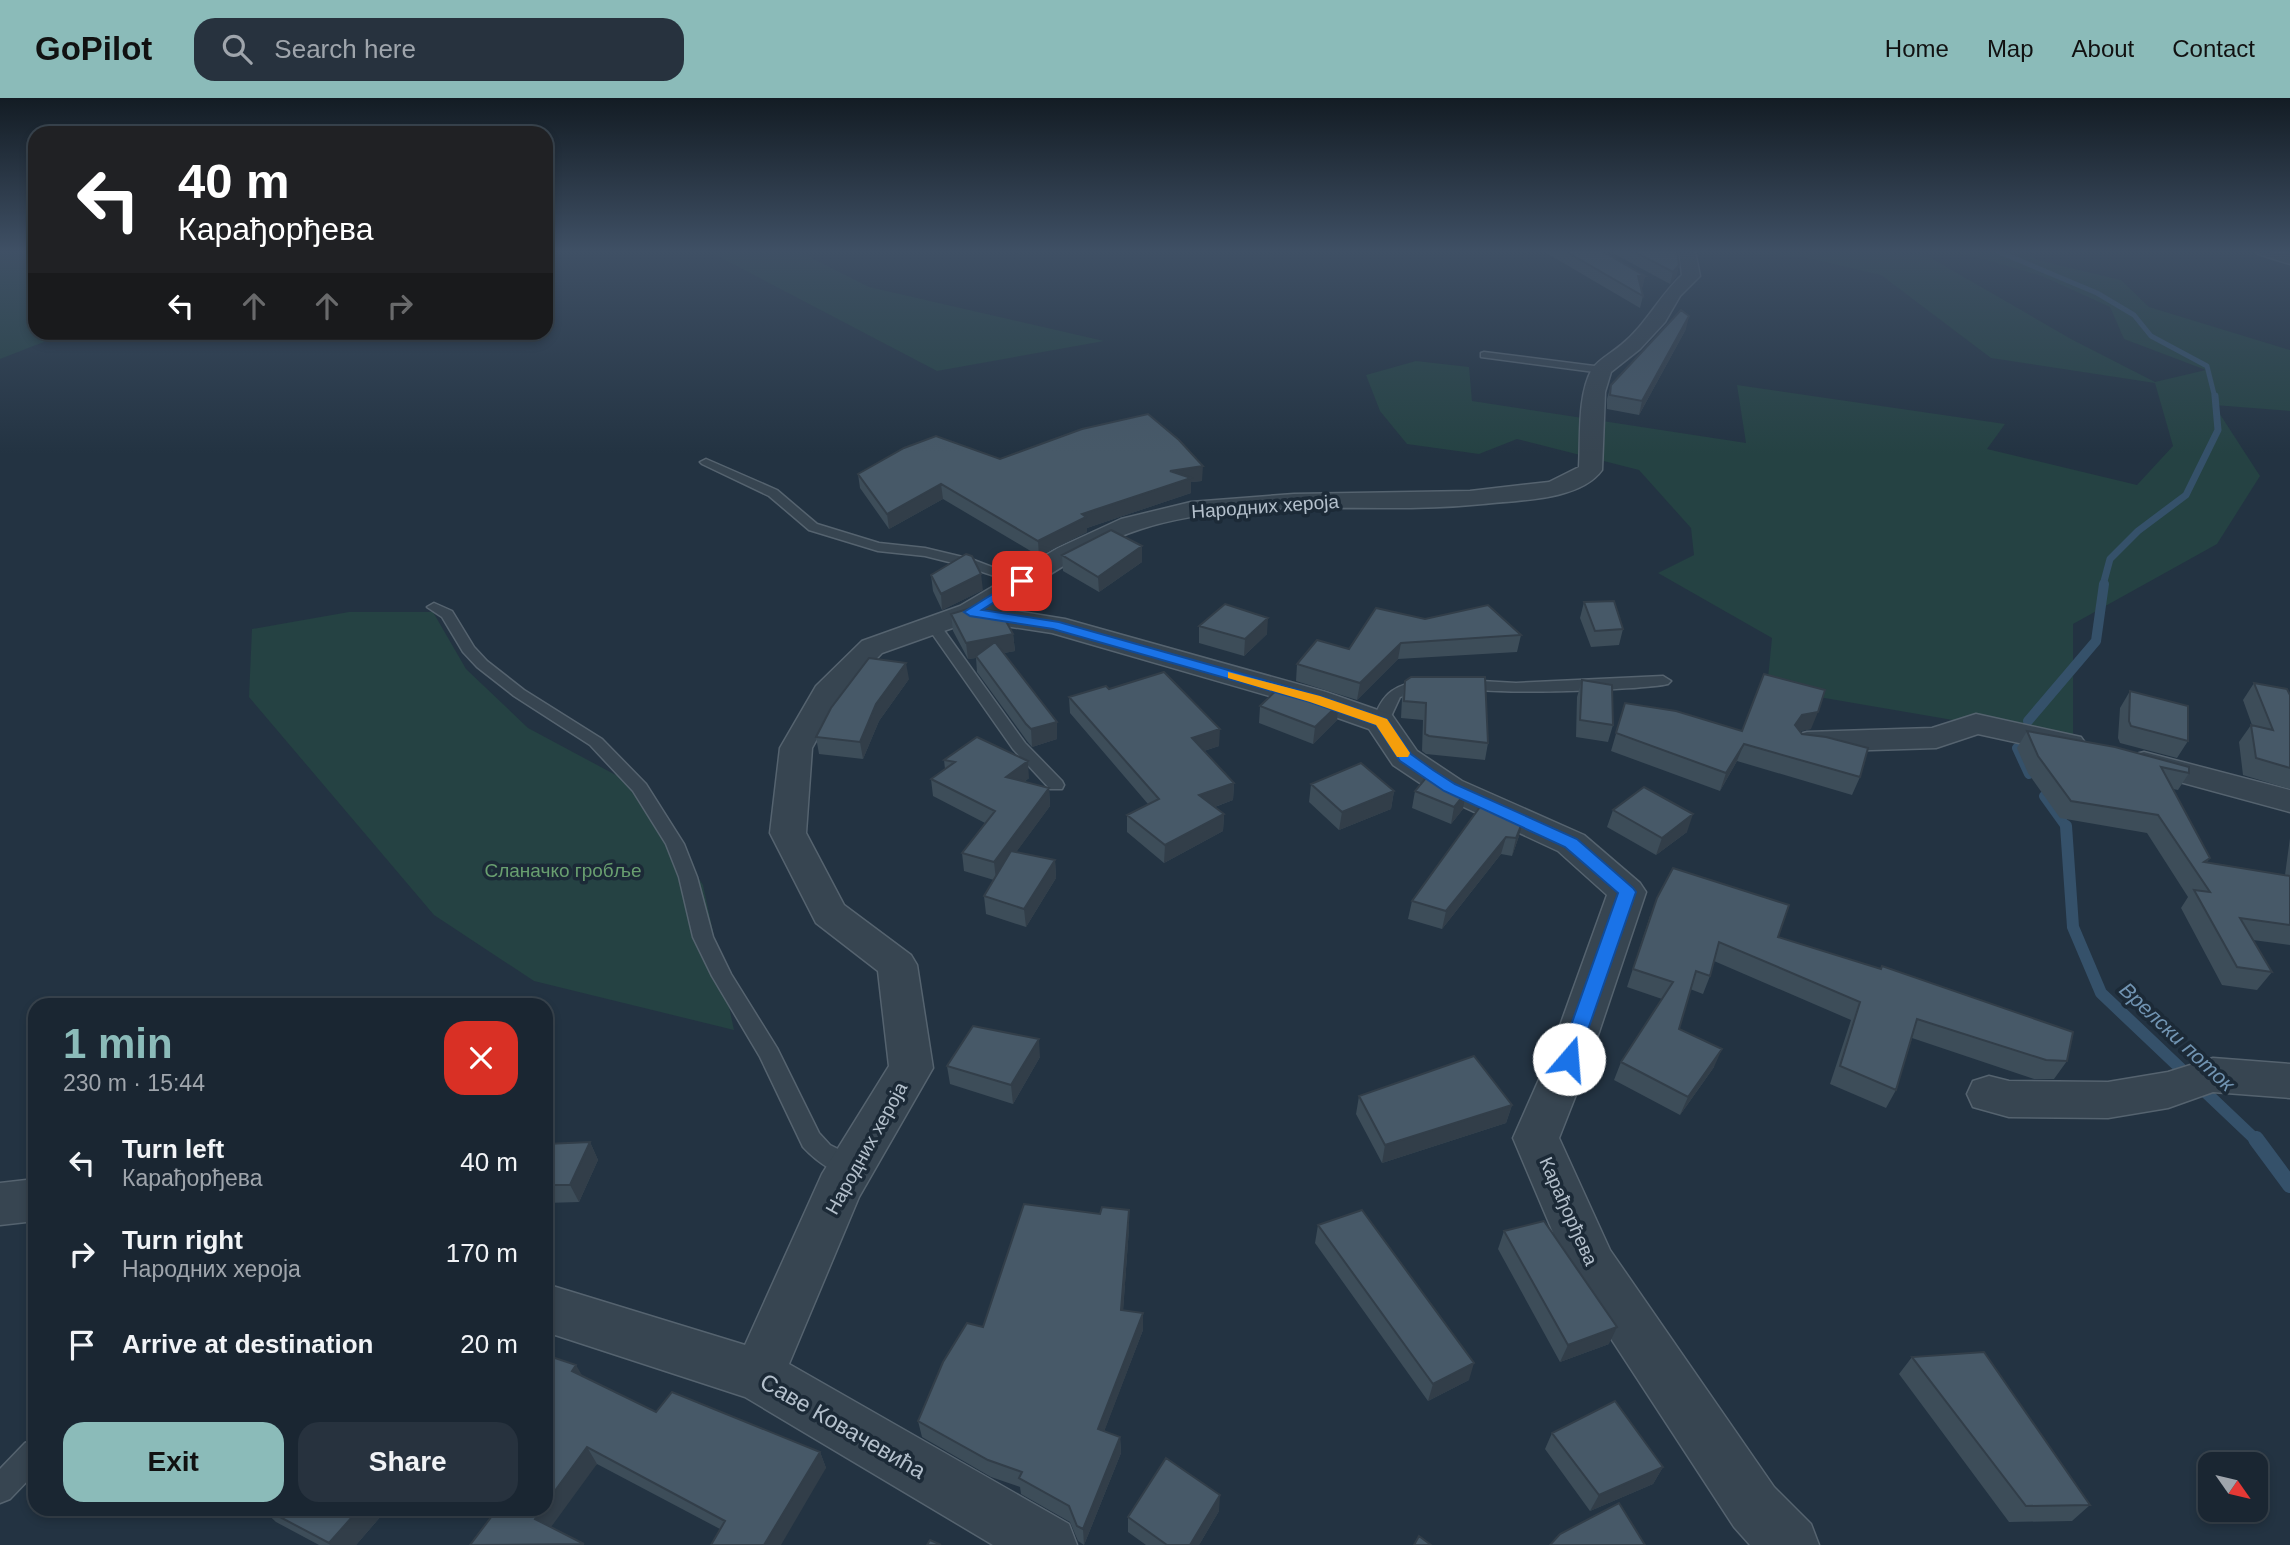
<!DOCTYPE html>
<html lang="en">
<head>
<meta charset="utf-8">
<style>
	:root { --surface:#1a2632; --page:#27323e; --text:#f1f3f6; --muted:#9fa5ac; --line:#38434d; --accent:#8bbbb9 }
	body { margin:0; font-family:Helvetica,sans-serif; background:var(--page); color:var(--text); height:100vh; display:flex; flex-direction:column; font-size:26px; white-space:nowrap }
	* { box-sizing:border-box; margin:0 }
	p { font-size:23px; color:var(--muted) }
	.icon { flex:none; width:38px; height:38px; fill:none; stroke:currentColor; stroke-width:2; stroke-linecap:round; stroke-linejoin:round }
	.map { position:relative; flex:1; overflow:hidden }
	.drawer { position:absolute; left:28px; top:900px; width:525px; height:518px; display:flex; flex-direction:column; background:var(--surface); border-radius:21px; box-shadow:0 4px 10px #0003,0 0 0 2px var(--line) }
	.drawer>* { flex:none }
	.guide { position:absolute; left:28px; top:28px; width:525px; height:214px; border-radius:21px; box-shadow:0 4px 10px #0003,0 0 0 2px var(--line); background:#202124; color:#fff; overflow:hidden }
	.needle { width:46px; rotate:124deg }
	.controls { position:absolute; left:2198px; top:1354px; display:grid; gap:14px }
	.controls a { display:grid; place-items:center; width:70px; height:70px; border-radius:14px; background:var(--surface); box-shadow:0 4px 10px #0003,0 0 0 2px var(--line); font-size:35px }
	.pin { position:absolute; display:grid; place-items:center; width:60px; height:60px; color:#fff; margin:-30px; border-radius:14px; box-shadow:0 4px 10px #0006 }
	.me { position:absolute; width:77px; margin:-38px; rotate:18deg; stroke-linejoin:round; filter:drop-shadow(0 0 5px #0008) }
	.turn { display:flex; align-items:center; gap:24px; height:147px; padding:0 35px; font-size:32px }
	.turn .icon { width:91px; height:91px; stroke-width:2.5 }
	.turn b { display:block; font-size:49px; line-height:60px }
	.lanes { display:flex; align-items:center; height:66px; padding:0 35px; background:#0003; justify-content:center; gap:35px; direction:ltr }
	.lanes .off { opacity:.35 }
	.round { display:grid; place-items:center; flex:none; width:74px; height:74px; border-radius:21px; background:var(--page) }
	.summary { display:flex; align-items:center; justify-content:space-between; height:119px; padding:0 35px }
	h1 { font-size:42px; font-weight:700; line-height:52px; color:var(--accent) }
	.primary-button { display:flex; gap:14px; margin-top:auto; padding:14px 35px }
	.primary-button a { flex:1; height:80px; border-radius:21px; background:var(--accent); color:#111; font-size:28px; font-weight:700; line-height:80px; text-align:center }
	.primary-button a+a { background:var(--page); color:var(--text) }
	ul { padding:0; list-style:none }
	li { display:flex; align-items:center; gap:21px; height:91px; padding:0 35px }
	li div { flex:1 }
	li b { display:block; font-size:26px }
	li em { font-style:normal }
	header { display:flex; align-items:center; gap:42px; box-sizing:border-box; height:98px; padding:0 35px; background:var(--accent); color:#111 }
	header strong { font-size:33px }
	nav { display:flex; gap:38px; margin-inline-start:auto; font-size:24px }
	.search { width:490px; height:63px; background:var(--page); display:flex; align-items:center; gap:18px; box-sizing:border-box; padding:0 24px; border-radius:21px; color:var(--muted); font-size:26px }
	.map>svg:first-child { display:block }
	.green { fill:#254243 }
	.lines { fill:none; stroke-linecap:round; stroke-linejoin:round }
	.stream-far4 { stroke:#35516a; stroke-width:5 }
	.stream-far3 { stroke:#35516a; stroke-width:7 }
	.stream-far2 { stroke:#35516a; stroke-width:10 }
	.stream-far1 { stroke:#35516a; stroke-width:12 }
	.stream { stroke:#35516a; stroke-width:16 }
	.lane-casing { stroke:#55636f; stroke-width:3 }
	.street-casing { stroke:#55636f; stroke-width:3 }
	.lane { fill:#374551; fill-rule:evenodd }
	.street { fill:#374551; fill-rule:evenodd }
	.wall { fill:#3d4d59 }
	.shaded-wall { fill:#323e49 }
	.building { fill:#475968; stroke:#323e49; stroke-width:2 }
	.route { fill:#1a73e8; stroke:#114b97; stroke-width:2 }
	.slow { fill:#f59e0b }
	.labels { text-anchor:middle; stroke-width:7; stroke-linejoin:round; paint-order:stroke }
	.street-label { font-size:19px; fill:#b4c0cc; stroke:#1c2a37 }
	.park-label { font-size:19px; fill:#699f70; stroke:#1c2a37 }
	.water-label { font-size:21px; font-style:italic; fill:#7194b2; stroke:#1c2a37 }
	.near-street-label { font-size:23px; fill:#b4c0cc; stroke:#1c2a37 }
</style>
</head>
<body>
<header>
<strong>GoPilot</strong>
<div class="search"><svg class="icon" aria-label="search" viewBox="0 0 24 24"><circle cx="10" cy="10" r="6"/><path d="M15 15l6 6"/></svg>Search here</div>
<nav><a>Home</a><a>Map</a><a>About</a><a>Contact</a></nav>
</header>
<div class="map">
<svg width="2290" height="1447" viewBox="0 0 2290 1447">
	<rect width="100%" height="100%" fill="#233342"/>
	<path class="green" d="M0,153H35V234L67,235L0,261Z
		M708,153H798L869,189L1104,243L937,273Z
		M1727,153L1924,156L2071,241L2155,284L2206,272L2124,241L2110,209L2042,178L1955,153H2023L2037,162L2121,182L2149,209L2290,252V313L2214,307L2260,378L2217,446L2073,526V647L1976,626L1767,590L1772,540L1658,475L1694,457L1691,430L1639,372L1517,341L1479,356L1407,346L1380,313L1366,277L1416,263L1469,269L1472,303L1746,345L1737,287L2005,326L1987,351L2137,387L2173,348L2155,285L1991,260L1881,177L1808,160Z
		M349,514H433L466,571L528,630L640,690L703,787L734,932L534,883L434,817L249,599L252,531Z"/>
	<g class="lines">
		<path class="stream-far4" d="M1997,153L2097,195L2134,217L2151,238L2207,268L2215,300"/>
		<path class="stream-far3" d="M2103,487L2110,461L2138,433L2186,397L2218,332L2215,298"/>
		<path class="stream-far2" d="M2028,623L2096,543L2104,486
			M2017,650L2029,676
			M2044,698L2067,730"/>
		<path class="stream-far1" d="M2066,728L2073,829L2101,895L2257,1043"/>
		<path class="stream" d="M2256,1041L2290,1087"/>
		<g class="lane-casing">
			<path id="lane" d="M1484,254L1602,269L1607,272L1602,275L1481,259V255Z
				M706,361L777,392L817,426L879,445L925,450L971,461L1029,483L1022,487L961,467L925,458L878,453L809,432L769,398L702,366L700,364Z
				M434,505L452,513L474,549L487,563L524,592L602,641L646,686L684,746L697,779L713,839L731,876L777,950L819,1035L830,1047L860,1062L864,1069L860,1076C841,1083 815,1062 803,1049L760,959L712,878L693,839L679,779L666,746L633,693L590,647L514,598L477,569L463,554L442,519L427,509Z
				M933,523L938,524L1025,645L1062,683L1064,687L1062,691H1050L1013,651L926,527Z
				M1663,578L1671,583L1668,586C1644,592 1469,599 1456,587L1464,582L1516,585Z
				M1426,582L1431,584L1434,587L1431,590L1400,599L1387,627H1375L1373,624C1382,594 1396,586 1426,582Z
				M35,1341V1375L10,1401L0,1405V1371L25,1345Z"/>
		</g>
		<g class="street-casing">
			<path id="street" d="M1679,153H1695L1700,178L1680,198L1665,224L1640,251L1611,274L1605,294L1602,372C1580,403 1517,402 1483,406C1370,418 1251,396 1141,431C1090,447 1042,482 997,510L1065,521L1326,594L1392,617L1417,653L1462,683L1584,737L1640,785L1646,794L1590,961L1559,1040L1610,1152L1774,1389L1811,1426L1819,1447H1750L1734,1429L1574,1184L1513,1040L1548,961L1607,797L1558,753L1438,697L1393,667L1369,631L1304,608L1052,535L972,523L882,555L840,599L812,650L806,735L844,807L911,857L917,867L933,970L859,1099L789,1266L1069,1426L1077,1447H993L745,1299L546,1234V1186L745,1247L822,1076L889,968L878,873L816,825L770,735L780,650L816,588L862,543L960,508L1058,450L1121,421L1191,404L1294,396L1470,393L1549,384L1579,369C1581,339 1577,298 1592,271C1598,262 1613,254 1621,247C1646,227 1659,198 1682,177Z
				M2256,153L2290,156V166L2258,156Z
				M1976,616L2081,639L2086,646L2081,653L2070,656L1978,636L1936,650L1807,654L1796,651L1791,644L1796,637L1807,634L1932,630Z
				M2144,654L2290,692V714L2132,671L2127,664L2132,657Z
				M2213,960L2290,966V1000L2213,994L2168,1010L2108,1020L2009,1019L1973,1009L1967,996L1973,983L1989,978L2009,983L2108,984L2168,974Z
				M35,1081V1123L0,1127V1085Z"/>
		</g>
		<use href="#lane" class="lane"/>
		<use href="#street" class="street"/>
	</g>
	<path class="wall" d="M1543,153H1602L1645,178L1642,190H1641L1643,198L1640,210Z
		M1609,153H1677L1679,167L1676,179L1670,186Z
		M1686,231L1639,317L1607,311V301L1611,287Z
		M1000,361L1202,383L1191,384V395L1087,430V434L1039,458L943,401L889,431L860,390L858,376Z
		M1142,448V464L1099,494L1063,473L1062,457Z
		M931,477L983,492L942,512L933,493Z
		M1584,504L1623,531L1619,547L1591,549L1580,520Z
		M951,516L1013,536L1015,553L1004,555L1057,641L1032,649L1027,643L977,574L976,560L968,561L953,533Z
		M1425,521L1521,537L1517,554L1398,561L1357,602L1296,583L1297,566L1349,551Z
		M1199,528L1267,536L1244,558L1199,545Z
		M909,581L879,623L863,661L819,656L816,639Z
		M1582,582L1613,627L1608,644L1576,639L1577,599Z
		M1405,583L1488,645L1485,662L1426,656L1422,653L1423,622L1401,620L1402,600Z
		M2254,585L2290,597V691L2243,677L2239,644L2251,627H2252L2243,602Z
		M1109,591L1219,648L1204,653L1234,685L1233,702L1215,709L1224,716L1223,733L1164,765L1127,734V717L1148,706L1070,615L1069,599Z
		M2130,593L2188,643L2177,660L2120,645L2118,640L2120,610Z
		M1625,605L1742,633L1811,631L1800,633L1802,636L1860,679L1852,697L1737,663L1720,693L1611,653Z
		M1339,606L1337,622L1313,646L1259,625L1260,608Z
		M2027,633L2189,675L2178,692L2173,691L2210,760L2207,764L2285,777L2290,740V847L2253,842L2272,874L2257,892L2222,887L2181,810L2188,799L2147,735L2060,720L2028,675L2017,650Z
		M944,662L1029,680L1024,684L1049,690L1050,708L1016,754L1055,762L1056,780L1026,829L986,816L984,798L994,782L964,773L962,755L985,725L933,698L931,681L945,671Z
		M1311,686L1394,693L1391,711L1339,732L1309,704Z
		M1415,693L1463,711L1451,726L1412,710Z
		M1485,702L1519,738L1512,758L1501,756L1442,831L1408,821L1412,803Z
		M1613,712L1687,734L1656,757L1607,729Z
		M1650,818L1778,839L1880,871L1882,868L2067,963L2054,981H2034L1912,940L1896,992L1886,1010L1830,986L1851,922L1714,863L1710,878L1703,896L1690,891L1679,931L1714,969L1680,1017L1614,982L1621,964L1662,901L1627,889Z
		M1040,959L1013,1006L950,986L947,968Z
		M1359,998L1512,1007L1506,1025L1382,1065L1356,1016Z
		M590,1044L598,1062L579,1104L546,1105V1046Z
		M1318,1127L1469,1282L1428,1303L1315,1145Z
		M1129,1130L1123,1212L1143,1215V1232L1104,1333L1120,1339L1121,1355L1084,1447L1078,1443L1070,1424L1021,1396L1020,1389L991,1379L922,1339L918,1323L983,1229Z
		M1504,1133L1609,1246L1560,1264L1498,1151Z
		M1912,1259L2090,1407L2072,1423L2009,1424L1899,1276Z
		M583,1278L656,1314L820,1354L826,1370L720,1431L597,1366L546,1410Z
		M1552,1335L1663,1369L1653,1386L1590,1413L1545,1351Z
		M261,1410H388L356,1447H319L276,1424Z
		M1219,1413L1199,1447H1146L1128,1434V1419Z"/>
	<path class="shaded-wall" d="M1679,167L1676,179L1670,186L1673,174Z
		M1638,178H1645L1642,190H1635Z
		M1689,218L1686,231L1639,317L1642,303Z
		M1203,368L1202,383L1191,384V395L1087,430V434L1039,458L1038,443L1082,416L1170,373Z
		M941,386L943,401L889,431L887,416Z
		M1142,448V464L1099,494L1098,479Z
		M981,476L983,492L942,512L941,496Z
		M1268,520L1267,536L1244,558L1245,541Z
		M1013,536L1015,553L977,560L976,558V560L968,561L966,545Z
		M1401,545L1398,561L1357,602L1360,585Z
		M906,565L909,581L879,623L863,661L860,644L876,606Z
		M1339,606L1337,622L1313,646L1315,629Z
		M1818,614L1811,631L1795,634V627L1802,617Z
		M1057,624V641L1032,649L1031,631Z
		M1220,631L1219,648L1191,657L1192,640Z
		M1744,646L1737,663L1720,693L1726,675Z
		M1028,663L1029,680L1007,697L1006,679Z
		M1234,685L1233,702L1198,715L1199,697Z
		M1049,690L1050,708L996,782L994,764Z
		M1394,693L1391,711L1339,732L1342,714Z
		M1466,694L1463,711L1451,726L1454,709Z
		M1224,716L1223,733L1164,765L1165,747Z
		M1693,716L1687,734L1656,757L1662,740Z
		M1524,720L1519,738L1512,758L1516,740Z
		M1506,739L1501,756L1442,831L1446,813Z
		M1055,762L1056,780L1026,829L1024,811Z
		M1039,941L1040,959L1013,1006L1011,987Z
		M1722,951L1714,969L1680,1017L1688,999Z
		M1512,1007L1506,1025L1382,1065L1385,1047Z
		M590,1044L598,1062L579,1104L570,1087Z
		M1129,1112V1130L1122,1229L1121,1212Z
		M1143,1215V1232L1099,1347L1098,1331Z
		M1617,1229L1609,1246L1560,1264L1568,1247Z
		M1474,1265L1469,1282L1428,1303L1433,1286Z
		M576,1267L586,1284L572,1273Z
		M1120,1339L1121,1355L1084,1447L1083,1431Z
		M587,1349L597,1366L546,1436L535,1421L542,1410H546V1405Z
		M820,1354L826,1370L781,1447H764Z
		M1663,1369L1653,1386L1590,1413L1599,1397Z
		M1220,1397L1219,1413L1199,1447H1190Z
		M360,1410H388L356,1447H330L329,1445Z"/>
	<path class="building" d="M1565,153H1602L1645,178H1638L1643,198Z
		M1633,153H1677L1679,167L1673,174Z
		M1681,212L1689,218L1642,303L1610,297L1611,287Z
		M1148,316L1179,342L1203,368L1170,373L1191,380L1082,416L1086,419L1038,443L941,386L887,416L858,376L904,350L936,338L1000,361L1082,331Z
		M1111,432L1142,448L1098,479L1062,457Z
		M966,456L972,458L981,476L941,496L931,477Z
		M1614,503L1623,531L1595,533L1584,504Z
		M1225,506L1268,520L1245,541L1199,528Z
		M1488,507L1521,537L1401,545L1360,585L1297,566L1317,542L1349,551L1376,510L1425,521Z
		M971,510L1001,514L1013,536L966,545L951,516Z
		M995,544L1057,624L1031,631L1026,626L976,558Z
		M869,560L906,565L876,606L860,644L816,639L831,610Z
		M1164,574L1220,631L1192,640L1234,685L1199,697L1224,716L1165,747L1127,717L1159,701L1069,599L1106,588L1109,591Z
		M1764,576L1825,592L1818,614L1802,617L1795,627L1802,636L1826,639L1868,650L1860,679L1744,646L1726,675L1616,635L1625,605L1676,613L1742,633Z
		M1411,579H1485L1488,645L1429,638L1425,636L1426,605L1404,603L1405,583Z
		M1582,582L1612,587L1613,627L1580,622Z
		M2254,585L2287,591L2290,597V670L2256,660L2251,627L2273,632Z
		M1282,587L1339,606L1315,629L1260,608Z
		M2130,593L2188,608V643L2131,628L2129,623Z
		M2027,633L2115,649L2189,669V675L2161,669L2210,760L2204,764L2290,778V827L2240,820L2272,874L2237,869L2194,792L2210,794L2158,717L2071,703L2038,658Z
		M977,639L1028,663L1006,679L1049,690L994,764L962,755L995,713L931,681L955,664L944,662Z
		M1361,665L1394,693L1342,714L1311,686Z
		M1430,675L1466,694L1454,709L1415,693Z
		M1644,689L1693,716L1662,740L1613,712Z
		M1485,702L1524,720L1516,740L1506,739L1446,813L1412,803Z
		M1011,753L1055,762L1024,811L984,798Z
		M1673,770L1789,807L1778,839L1881,871L1882,868L2073,934L2067,963L2046,962L1917,921L1896,992L1840,968L1860,904L1719,844L1710,878L1696,873L1679,931L1722,951L1688,999L1621,964L1673,884L1633,871L1657,800Z
		M973,928L1039,941L1011,987L947,968Z
		M1474,958L1512,1007L1385,1047L1359,998Z
		M590,1044L570,1087H546V1046Z
		M1024,1106L1100,1116L1102,1109L1129,1112L1121,1212L1143,1215L1098,1331L1120,1339L1083,1431L1077,1428L1069,1408L1019,1380L1022,1374L988,1362L918,1323L943,1264L967,1225L983,1229Z
		M1362,1112L1474,1265L1433,1286L1318,1127Z
		M1544,1123L1617,1229L1568,1247L1504,1133Z
		M1984,1254L2090,1407L2026,1408L1912,1259Z
		M546,1257L576,1267L572,1273L656,1314L672,1294L820,1354L764,1447H711L725,1423L587,1349L546,1405Z
		M1615,1303L1663,1369L1599,1397L1552,1335Z
		M1166,1360L1220,1397L1190,1447H1167L1128,1419Z
		M1619,1405L1645,1447H1550L1560,1436Z
		M263,1410H360L329,1445Z
		M498,1410H542L535,1421L584,1446L470,1447Z
		M1419,1438L1431,1447H1414Z
		M930,1442L941,1447H927Z"/>
	<linearGradient id="sky" x2="0" y2="1"><stop stop-color="#131c24"/><stop offset="0.43" stop-color="#3f5065"/><stop offset="1" stop-color="#3f5065" stop-opacity="0"/></linearGradient>
	<rect width="2290" height="356" fill="url(#sky)"/>
	<path class="route" d="M1018,480L1028,483L982,512L1059,524L1320,598L1387,621L1411,656L1433,672L1455,686L1577,741L1633,790L1636,794L1576,966H1562L1559,961L1618,795L1565,749L1444,693L1400,663L1376,627L1310,604L1053,531L970,518L964,514Z"/>
	<path class="slow" d="M1228,574L1320,598L1387,621L1410,655L1408,659H1397L1376,627L1310,604L1228,580Z"/>
	<g class="labels">
		<g class="street-label">
			<text transform="translate(1265 408) rotate(-4)" y="7">Народних хероја</text>
			<text transform="translate(866 1050) rotate(-61)" y="7">Народних хероја</text>
			<text transform="translate(1569 1113) rotate(66)" y="7">Карађорђева</text>
		</g>
		<g class="park-label">
			<text x="563" y="779">Сланачко гробље</text>
		</g>
		<g class="water-label">
			<text transform="translate(2177 939) rotate(43)" y="7">Врелски поток</text>
		</g>
		<g class="near-street-label">
			<text transform="translate(843 1328) rotate(30)" y="8">Саве Ковачевића</text>
		</g>
	</g>
</svg>
<div class="controls">
<a><svg class="needle" viewBox="-14 -14 28 28"><path d="M0-13l5 13h-10z" fill="#e53935"/><path d="M0 13l5-13h-10z" fill="#9fa5ac"/></svg></a>
</div>
<div class="pin" style="left:1022px;top:483px;background:#d93025"><svg class="icon" aria-label="arrive" viewBox="0 0 24 24"><path d="M6 21V4h12l-3 4 3 4H6"/></svg></div>
<svg class="me" style="left:1569px;top:961px" viewBox="-20 -20 40 40"><circle r="19" fill="#fff"/><path d="M0-13L10 11 0 6-10 11z" fill="#1a73e8"/></svg>
<div class="guide">
<div class="turn"><svg class="icon" aria-label="left" viewBox="0 0 24 24"><path d="M17 20v-9H6M10 6l-5 5 5 5"/></svg><div><b>40 m</b>Карађорђева</div></div>
<div class="lanes"><svg class="icon" aria-label="left" viewBox="0 0 24 24"><path d="M17 20v-9H6M10 6l-5 5 5 5"/></svg><svg class="icon off" aria-label="ahead" viewBox="0 0 24 24"><path d="M12 20V5M6 11l6-6 6 6"/></svg><svg class="icon off" aria-label="ahead" viewBox="0 0 24 24"><path d="M12 20V5M6 11l6-6 6 6"/></svg><svg class="icon off" aria-label="right" viewBox="0 0 24 24"><path d="M7 20v-9h11M14 6l5 5-5 5"/></svg></div>
</div>
<section class="drawer">
<div class="summary"><div><h1>1 min</h1><p>230 m · 15:44</p></div><a class="round" style="background:#d93025;color:#fff"><svg class="icon" aria-label="close" viewBox="0 0 24 24"><path d="M6 6l12 12M18 6L6 18"/></svg></a></div>
<ul>
<li><svg class="icon" aria-label="left" viewBox="0 0 24 24"><path d="M17 20v-9H6M10 6l-5 5 5 5"/></svg><div><b>Turn left</b><p>Карађорђева</p></div><em>40 m</em></li>
<li><svg class="icon" aria-label="right" viewBox="0 0 24 24"><path d="M7 20v-9h11M14 6l5 5-5 5"/></svg><div><b>Turn right</b><p>Народних хероја</p></div><em>170 m</em></li>
<li><svg class="icon" aria-label="arrive" viewBox="0 0 24 24"><path d="M6 21V4h12l-3 4 3 4H6"/></svg><div><b>Arrive at destination</b></div><em>20 m</em></li>
</ul>
<div class="primary-button"><a>Exit</a><a>Share</a></div>
</section>
</div>
</body>
</html>
